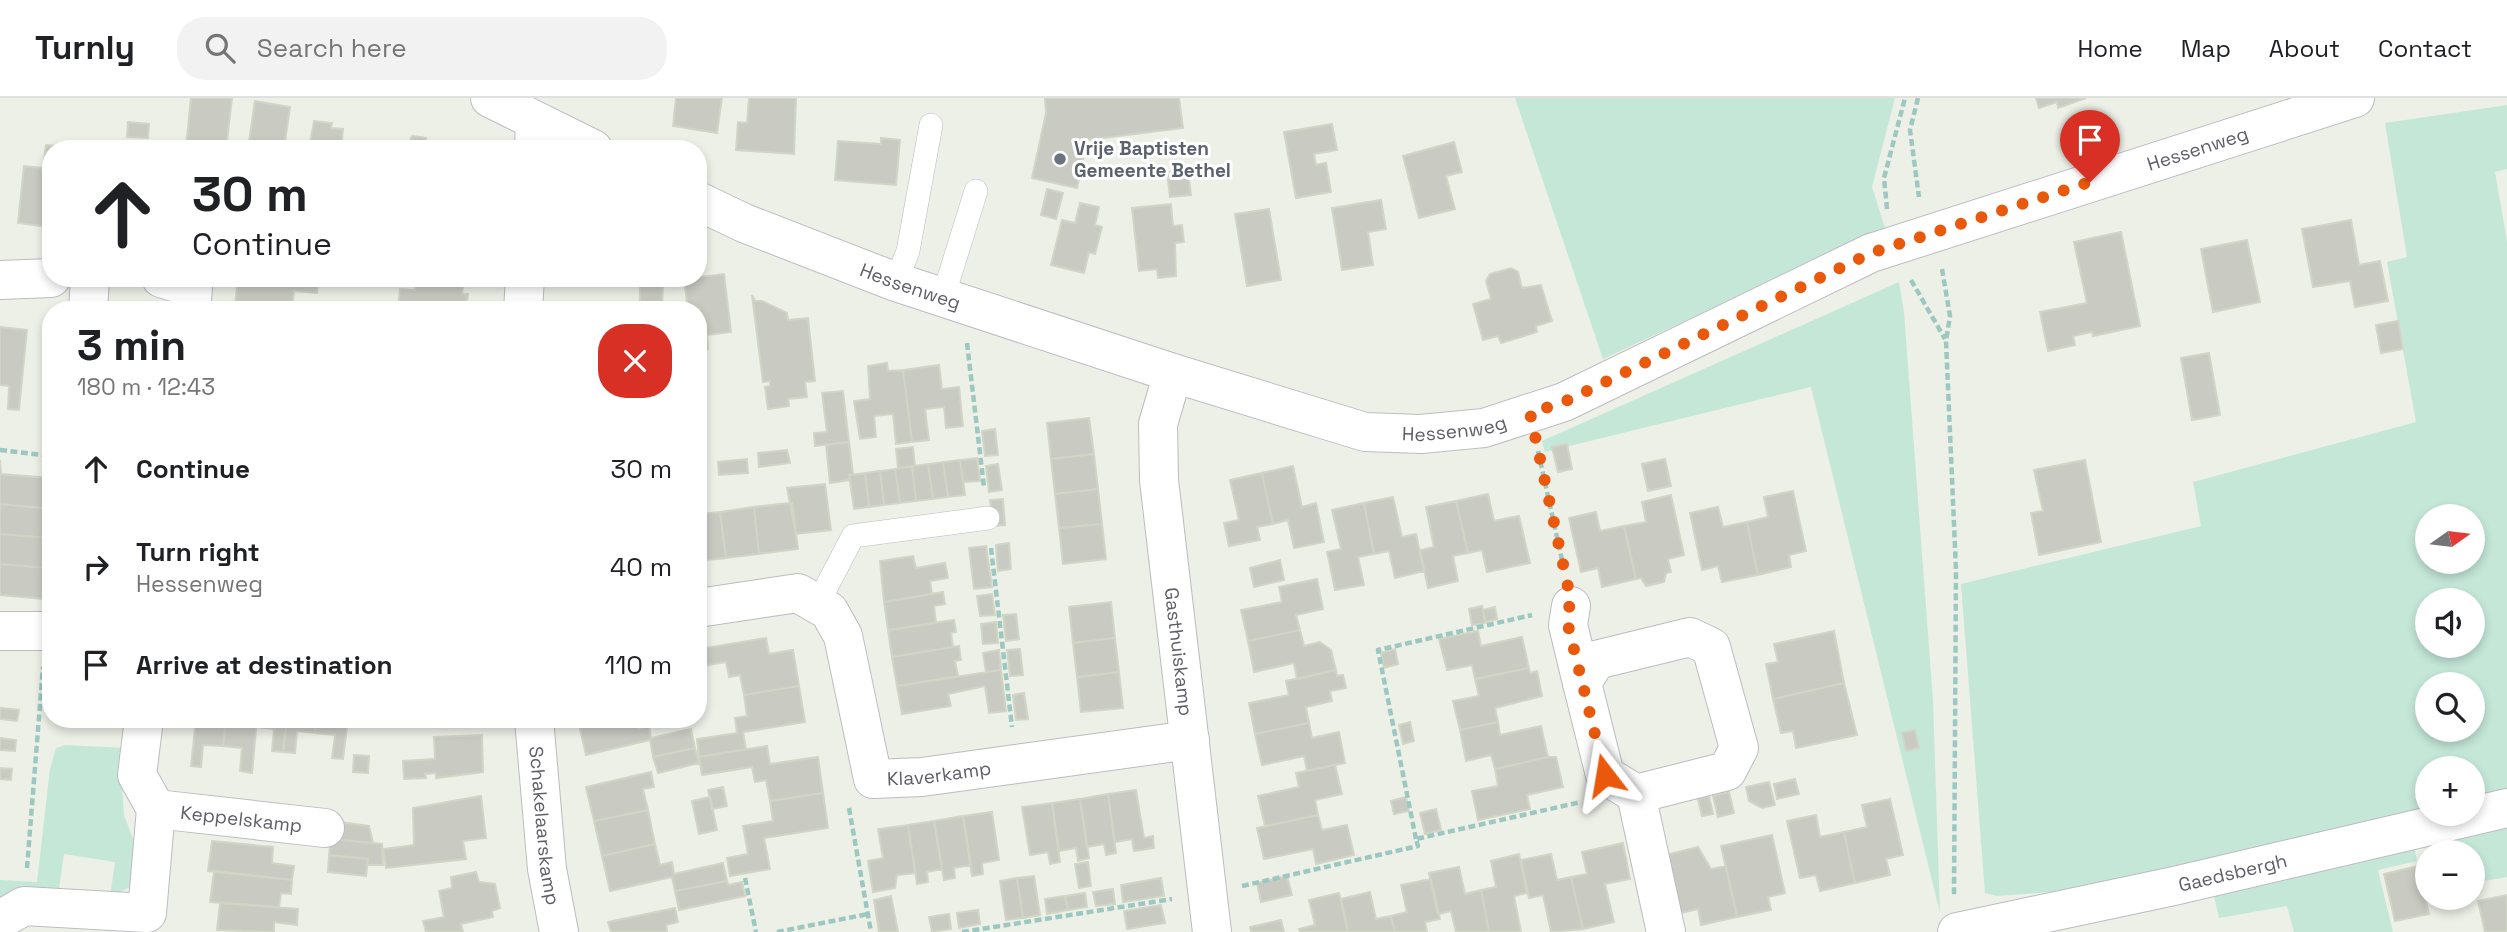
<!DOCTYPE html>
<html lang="en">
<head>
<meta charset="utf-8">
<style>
	:root { --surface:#fff; --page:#f2f2f2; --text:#202124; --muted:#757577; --line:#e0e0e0 }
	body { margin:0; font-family:"Space Grotesk",sans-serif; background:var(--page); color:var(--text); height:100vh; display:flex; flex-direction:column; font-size:26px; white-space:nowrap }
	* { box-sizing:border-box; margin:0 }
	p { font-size:23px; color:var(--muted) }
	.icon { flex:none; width:38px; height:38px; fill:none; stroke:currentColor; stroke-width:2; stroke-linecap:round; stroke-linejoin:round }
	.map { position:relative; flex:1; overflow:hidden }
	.details { position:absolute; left:42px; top:203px; width:665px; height:427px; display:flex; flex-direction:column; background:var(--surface); border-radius:28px; box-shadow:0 4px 10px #0003 }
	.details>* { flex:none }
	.guide { position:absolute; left:42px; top:42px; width:665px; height:147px; border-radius:28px; box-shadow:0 4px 10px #0003; background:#fff; color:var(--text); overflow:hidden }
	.needle { width:46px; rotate:76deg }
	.fabs { position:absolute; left:2415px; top:406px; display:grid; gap:14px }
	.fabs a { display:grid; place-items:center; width:70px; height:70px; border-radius:50%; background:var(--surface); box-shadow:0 4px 10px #0003; font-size:35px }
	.pin { position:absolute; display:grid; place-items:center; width:60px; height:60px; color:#fff; margin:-72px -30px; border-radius:50% 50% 50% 0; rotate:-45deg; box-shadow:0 0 7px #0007 }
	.pin .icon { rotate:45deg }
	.me { position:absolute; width:77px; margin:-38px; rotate:346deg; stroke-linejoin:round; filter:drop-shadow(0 0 5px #0008) }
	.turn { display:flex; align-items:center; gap:24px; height:147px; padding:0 35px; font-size:32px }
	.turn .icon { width:91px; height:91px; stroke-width:2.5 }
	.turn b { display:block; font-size:49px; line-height:60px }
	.round { display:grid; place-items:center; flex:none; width:74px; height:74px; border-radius:28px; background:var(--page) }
	.overview { display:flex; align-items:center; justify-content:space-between; height:119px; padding:0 35px }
	h1 { font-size:42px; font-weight:600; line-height:52px }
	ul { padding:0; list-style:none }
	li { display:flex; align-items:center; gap:21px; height:98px; padding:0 35px }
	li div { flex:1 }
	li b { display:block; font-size:26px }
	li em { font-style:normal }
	header { display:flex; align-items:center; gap:42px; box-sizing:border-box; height:98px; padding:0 35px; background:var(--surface); border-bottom:2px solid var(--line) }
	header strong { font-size:33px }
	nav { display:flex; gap:38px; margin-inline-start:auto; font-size:24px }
	.search { width:490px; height:63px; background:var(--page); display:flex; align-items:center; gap:18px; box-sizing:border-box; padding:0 24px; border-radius:28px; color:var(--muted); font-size:26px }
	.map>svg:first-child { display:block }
	.green { fill:#c4e7d8; fill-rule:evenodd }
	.building { fill:#c9cbc3; stroke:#d1d5c5; stroke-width:2 }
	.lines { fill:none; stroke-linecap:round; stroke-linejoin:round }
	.lane-casing { stroke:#bcbbc2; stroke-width:24 }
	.street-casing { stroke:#bcbbc2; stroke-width:40 }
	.secondary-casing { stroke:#bebcc4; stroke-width:40 }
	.path { stroke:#9dc8c2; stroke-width:4.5; stroke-dasharray:7 3.5; stroke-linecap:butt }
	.lane { stroke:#fff; stroke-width:23 }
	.street { stroke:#fff; stroke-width:38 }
	.secondary { stroke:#fff; stroke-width:38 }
	.route { stroke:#ea580c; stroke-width:12; stroke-dasharray:0 21.6 }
	.worship-dot { fill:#6b7280; stroke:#fff; stroke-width:2.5 }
	.labels { text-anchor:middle; stroke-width:6; stroke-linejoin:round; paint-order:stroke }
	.street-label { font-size:19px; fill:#5f5e67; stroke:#fff }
	.worship-label { font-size:19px; font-weight:bold; fill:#5b616d; stroke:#fff; text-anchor:start }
</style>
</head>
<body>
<header>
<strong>Turnly</strong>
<div class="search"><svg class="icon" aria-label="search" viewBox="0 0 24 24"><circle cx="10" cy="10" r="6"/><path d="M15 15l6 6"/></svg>Search here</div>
<nav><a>Home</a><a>Map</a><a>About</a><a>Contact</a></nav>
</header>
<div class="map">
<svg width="2507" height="834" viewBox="0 0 2507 834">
	<rect width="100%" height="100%" fill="#edf0e7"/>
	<path class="green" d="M1515,0H1895L1872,89L1885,130L1603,261Z
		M2507,7V71L2495,74L2507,143V696L2473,707V670H2427V716L2065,793L1997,798L1985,795L1961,486L2201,428L2193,384L2416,324L2387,164L2407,159L2385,25ZM2427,418H2473V464H2427ZM2427,502H2473V548H2427ZM2427,586H2473V632H2427Z
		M1899,184L1904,214L1933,603L1940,815L1811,289L1545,354L1542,343Z
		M65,647L127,650L122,691L124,717L134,744L135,770L130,789L110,799L115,764L64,756L58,797L0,807V782L37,784L50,671L56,650Z
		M2507,721V779L2473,785V754H2435L2432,742Z
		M2412,739L2417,763L2378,772L2393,834H2294L2287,808L2219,820L2214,798L2216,791Z"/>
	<path class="building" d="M191,0H232L226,51L186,49Z
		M676,0H722L717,35L673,28Z
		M749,0H796L794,56L736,52L738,24L747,25Z
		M1045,0H1179L1183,30L1087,42L1077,90L1032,80L1046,15Z
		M2036,0H2086L2058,10L2057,4L2039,10Z
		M255,3L290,9L284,51H248Z
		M314,23L332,25L331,30L343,31L341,51H309Z
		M128,24L149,26L148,40L127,39Z
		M1332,26L1337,52L1314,56L1316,67L1326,65L1331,94L1296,100L1284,34Z
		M412,38L426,40L427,47L452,51H406Z
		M881,40L900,42L896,87L835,82L838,43L881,46Z
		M1454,44L1462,74L1446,78L1455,111L1419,120L1403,58Z
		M46,47L57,48L51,51L49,129L18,125L24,68L43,70Z
		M1188,73L1191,97L1170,99L1167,74Z
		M1047,91L1063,95L1056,121L1041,117Z
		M1381,102L1386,131L1368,134L1373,167L1342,172L1332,110Z
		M1080,105L1099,109L1095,127L1102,129L1095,156L1089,154L1084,175L1051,167L1062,122L1075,125Z
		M1171,106L1173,128L1182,127L1184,144L1175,145L1176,178L1158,180L1157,171L1139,173L1132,110Z
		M1269,111L1281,182L1247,188L1235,116Z
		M2351,122L2359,167L2380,163L2388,203L2355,209L2350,183L2313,189L2302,131Z
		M2121,134L2140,228L2093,238L2092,234L2073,238L2075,247L2048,253L2040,214L2087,205L2074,144Z
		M2247,142L2260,204L2213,214L2201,151Z
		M1511,170L1518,174L1522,190L1541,187L1552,223L1536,228L1537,234L1501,245L1498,238L1483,242L1473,206L1491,201L1486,183L1490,176Z
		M724,176L731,234L707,237L708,251L698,253V212H688L684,181Z
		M238,180L318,184L317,195L294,193L292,212L235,206Z
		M416,180H464L462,196H468L466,212H398L400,191L415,192Z
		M640,183L663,184L662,212H640Z
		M752,197L755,203H762L787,215L788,222L808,220L815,283L805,284L807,299L788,301L789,308L768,311L765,289L770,288V283L763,284Z
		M235,206L286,212H235Z
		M2398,223L2403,251L2381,255L2376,227Z
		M0,229L27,232L19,312L8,311L9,288L0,287Z
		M2209,255L2220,317L2192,322L2181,260Z
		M887,265L888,273L903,272L912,344L896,346L893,316L874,318L876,339L860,341L854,303L870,301L868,268Z
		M939,267L942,291L959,289L963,328L946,330L944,309L925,311L929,342L912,344L903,272Z
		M843,293L849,344L815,348L814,335L827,334L822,295Z
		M1089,320L1094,356L1051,361L1047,325Z
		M995,331L998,357L985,358L982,333Z
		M849,344L853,376L849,377L850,382L830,385L826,347Z
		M1567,346L1572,371L1558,374L1552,349Z
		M913,349L915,368L898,370L896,351Z
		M787,352L790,365L759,369L758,355Z
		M1094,356L1098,391L1055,396L1051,361Z
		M977,360L980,383L963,384L960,362Z
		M747,361L748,375L719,377L718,364Z
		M1665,361L1671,388L1648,393L1642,366Z
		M0,362L1,376L51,380V411L0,406Z
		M960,362L965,397L948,399L943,364Z
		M2085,362L2101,444L2039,457L2031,415L2043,413L2034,372Z
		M943,364L948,399L933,401L928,366Z
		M928,366L933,401L916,403L912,368Z
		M998,366L1002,392L989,394L986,368Z
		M912,368L916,403L900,405L895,371Z
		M1293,368L1302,409L1316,405L1324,444L1294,450L1288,422L1273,426L1262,375Z
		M895,371L900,405L884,407L880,373Z
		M880,373L884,407L869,409L865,375Z
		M865,375L869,409L854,411L849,377Z
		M1262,375L1273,426L1257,429L1260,442L1229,448L1224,425L1239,422L1230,382Z
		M825,386L831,432L796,436L787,390Z
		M1098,391L1102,426L1059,430L1055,396Z
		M1793,393L1806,453L1789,457L1791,469L1758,477L1747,424L1768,419L1764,399Z
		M1488,396L1494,423L1519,418L1530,465L1487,474L1482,452L1468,455L1456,403Z
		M1671,397L1684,457L1668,461L1671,474L1666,475L1664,484L1646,488L1641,480L1636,481L1624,428L1646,424L1642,404Z
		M1393,399L1402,439L1416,436L1424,473L1395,480L1389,453L1374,456L1364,405Z
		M1003,401L1005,427L993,428L990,402Z
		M1456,403L1468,455L1453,458L1458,483L1428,490L1420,452L1434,449L1426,409Z
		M789,405H792L798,451L759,456L754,409Z
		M1364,405L1374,456L1358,459L1364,487L1335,492L1327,454L1341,451L1332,412Z
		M0,406L51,411L49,440L0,436Z
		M754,409L759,456L726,460L720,414Z
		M1718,409L1723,429L1747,424L1758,477L1722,484L1718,468L1702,472L1690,415Z
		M720,414L726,460L698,463V416Z
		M1596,414L1600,433L1624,428L1636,481L1602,489L1598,470L1581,474L1569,420Z
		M1102,426L1106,461L1063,466L1059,430Z
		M0,436L49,440L46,470L0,466Z
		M1009,445L1011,471L998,473L996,447Z
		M986,448L992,489L974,491L969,450Z
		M913,458L916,470L945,465L948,480L930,483L932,496L884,504L880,463Z
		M1280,462L1284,482L1254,489L1250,470Z
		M0,466L46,470L43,501L0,497Z
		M1317,481L1323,511L1296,517L1300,532L1248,543L1241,512L1282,504L1279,489Z
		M943,494L945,506L934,508L936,525L888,532L884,504Z
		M992,496L995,517L980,518L977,498Z
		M1111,504L1115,540L1073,545L1069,509Z
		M1482,508L1485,525L1472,527L1469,511Z
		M1495,509L1497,521L1486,524L1483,512Z
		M1016,516L1019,541L1006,543L1003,517Z
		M954,522L956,534L951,535L953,549L892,559L888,532Z
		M996,524L998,545L983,546L981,526Z
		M1300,532L1304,548L1320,544L1331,552L1336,572L1297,581L1294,565L1254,574L1248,543Z
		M1478,533L1481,548L1522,539L1529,570L1475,581L1472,567L1447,572L1439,541Z
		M1834,533L1844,585L1773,601L1766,566L1778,564L1774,546Z
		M766,540L769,556L793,552L799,588L744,597L740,577L729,579L726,564L702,568L699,551Z
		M1115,540L1119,574L1077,579L1073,545Z
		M959,548L961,562L955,563L958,578L897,588L892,559Z
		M1020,551L1023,577L1010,578L1007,552Z
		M1395,551L1398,566L1384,570L1381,555Z
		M999,552L1001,572L986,574L983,555Z
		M1529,570L1530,575L1537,573L1542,598L1495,610L1498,624L1460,632L1453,603L1479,598L1475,581Z
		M1001,572L1006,613L989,615L985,588L948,596L951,608L902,616L897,588Z
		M1336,572L1337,578L1343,577L1346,590L1330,593L1332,603L1306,609L1309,625L1255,636L1249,605L1289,597L1286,583Z
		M1119,574L1123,610L1081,614L1077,579Z
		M1844,585L1857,637L1796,650L1793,633L1781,635L1773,601Z
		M799,588L805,624L743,634L746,651L699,659L697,641L737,635L735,620L747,618L744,597Z
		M1024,595L1028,621L1016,622L1013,597Z
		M0,610L19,612L17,623L0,621Z
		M196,621H226L223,648L203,647L201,669L191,668Z
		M226,621H257L252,675L240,673L242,650L223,648Z
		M257,621H287L283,654L272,653L274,631L257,629Z
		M287,621H316L315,635L297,633L295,655L283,654Z
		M316,621H348L343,661L332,660L335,637L315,635Z
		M373,621H408V629L373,628Z
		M636,621L638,631L649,628L651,640L691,631L695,650L653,659L650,642L586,657L578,622Z
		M1410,624L1414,643L1403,646L1399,627Z
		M1498,624L1500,637L1541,628L1548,659L1495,671L1491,657L1466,663L1460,632Z
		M1309,625L1312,640L1339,634L1345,665L1307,673L1304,658L1262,667L1255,636Z
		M1915,632L1919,650L1906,653L1902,635Z
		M482,637L483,674L436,680V675L425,676L426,680L404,681L403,663L435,661L434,639Z
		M0,640L16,642L15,653L0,652Z
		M767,648L770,666L818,659L823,695L770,703L766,682L755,684L752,669L702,677L699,659Z
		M695,650L699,665L658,675L653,659Z
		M354,657L369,658L368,675L353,674Z
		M1548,659H1556L1563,689L1527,697L1530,711L1478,722L1472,693L1498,688L1495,671Z
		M1335,667L1342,696L1315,702L1318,717L1265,728L1258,698L1299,689L1296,675Z
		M0,670L12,671L11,682L0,681Z
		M651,674L654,689L643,691L648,712L594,723L586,689Z
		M1795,681L1799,696L1777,701L1774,686Z
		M1769,684L1775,707L1762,710L1749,703L1746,689Z
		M723,689L727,708L712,711L708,692Z
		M1136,692L1144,740L1153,738L1154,750L1134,753L1132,741L1115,744L1108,696Z
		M1729,694L1734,715L1718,719L1713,698Z
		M823,695L828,730L764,740L770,771L730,778L727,760L748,756L743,728L773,723L770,703Z
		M1108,696L1116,755L1106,757L1104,746L1087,749L1080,701Z
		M481,698L486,740L463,743L466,761L386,770L383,751L414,747L413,710Z
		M1709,698L1713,716L1702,718L1698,701Z
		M710,699L717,732L699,736L692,703Z
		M1406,699L1409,713L1394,716L1391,703Z
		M1080,701L1089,760L1078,763L1076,750L1059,753L1052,705Z
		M1890,701L1903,757L1886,761L1890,777L1855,785L1844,734L1867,729L1862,707Z
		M1052,705L1060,764L1050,766L1048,754L1030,757L1022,709Z
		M1436,711L1441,732L1425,736L1420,715Z
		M648,712L655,746L602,758L594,723Z
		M992,714L999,762L982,765L983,776L972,778L963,718Z
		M1318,717L1322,732L1347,727L1354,757L1316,766L1313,751L1264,761L1257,730Z
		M1816,717L1820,739L1844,734L1855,785L1820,793L1816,777L1800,780L1787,723Z
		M963,718L971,767L954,770L955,780L944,782L934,723Z
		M333,723L369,728L373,745L331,741Z
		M934,723L942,771L927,774L928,784L917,786L908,727Z
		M908,727L915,775L897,777L895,790L873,794L868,763L883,760L878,731Z
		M1772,737L1785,795L1768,799L1771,812L1737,819L1721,748Z
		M331,741L382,746L383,767H367L368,761L329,757Z
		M212,743L273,749L272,765L294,768L292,782L208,773Z
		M1623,745L1630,781L1605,786L1614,824L1583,831L1571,779L1587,776L1582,754Z
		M655,746L660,767L672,764L674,776L723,765L727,783L675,793L672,779L610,793L602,758Z
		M1698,749L1711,771L1726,768L1737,819L1701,827L1698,811L1681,815L1662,758Z
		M1519,756L1527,795L1514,798L1521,834H1489L1481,792L1496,789L1491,763Z
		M1551,756L1557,782L1571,779L1583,831L1551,834L1543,797L1529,800L1521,762Z
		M329,757L368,761L366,778L328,774Z
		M1088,764L1091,788L1079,790L1075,766Z
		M2418,768L2429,816L2395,823L2384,776Z
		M1459,769L1465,796L1481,792L1489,834H1456L1451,813L1438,816L1429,775Z
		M214,773L292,782L291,796L281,795L279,809L210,804Z
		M476,774L479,784L495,786L500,810L492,813L493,819L461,826L463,834H426L423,823L444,819L439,793L452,790L451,779Z
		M1034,778L1040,817L1023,820L1017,780Z
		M1287,778L1292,797L1261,804L1257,785Z
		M1017,780L1023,820L1006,822L1000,783Z
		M1161,780L1164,798L1123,804L1121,787Z
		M1431,781L1440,821L1425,824L1427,834H1395L1391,818L1407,814L1401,787Z
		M727,783L728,787L742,784L745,798L679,812L675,793Z
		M1113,791L1115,806L1096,808L1093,794Z
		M1370,794L1376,821L1391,818L1395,834H1348L1341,801Z
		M1085,795L1087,809L1068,812L1065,798Z
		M1339,795L1348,834H1300L1299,831L1315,827L1309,802Z
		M2507,797V834H2485L2478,803Z
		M891,798L898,834H879L874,802Z
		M1065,798L1068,812L1047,816L1045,801Z
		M220,805L298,811L297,827L274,824V834L217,832Z
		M1161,807L1165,825L1127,831L1124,813Z
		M675,810L678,824L666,827L667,834H611L608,824Z
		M978,812L980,826L959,830L957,815Z
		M949,816L951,831L932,834L929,819Z
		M1281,822L1284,834H1251L1250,829Z"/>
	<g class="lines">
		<g class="lane-casing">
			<path id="lane" d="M896,184L908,153L931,27
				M943,199L976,93
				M817,507L853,438L988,420"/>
		</g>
		<g class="street-casing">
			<g id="street">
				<path d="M534,51L535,23"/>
				<path d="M161,180L193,190L191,212"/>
				<path d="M0,182L51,180"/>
				<path d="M88,212L90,180"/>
				<path d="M523,212L525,180"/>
				<path id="s1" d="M1173,275L1158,326L1159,382L1212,834"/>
				<path d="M1571,508L1568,527L1582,585"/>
				<path id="s2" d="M698,510L798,495L829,513L843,538L873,681L922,679L1190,642"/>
				<path d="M0,533H51"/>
				<path id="s3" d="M534,621L547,771L559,834"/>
				<path d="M1636,696L1727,673L1739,650L1711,549L1690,539L1596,562L1582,585L1605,677L1636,696L1666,834"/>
				<path id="s4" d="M156,711L325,730"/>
				<path d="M0,822L24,808L147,815L156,711L137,677L144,621"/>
				<path id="s5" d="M1957,834L2174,788L2507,710"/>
			</g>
		</g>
		<g class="secondary-casing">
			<g id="secondary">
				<path d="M490,0L593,51"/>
				<path id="s6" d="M698,103L744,125L896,184L1173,275L1365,334L1421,336L1484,330L1564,304L1871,155L2355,0"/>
			</g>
		</g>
		<path class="path" d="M1918,0L1910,32L1919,99
			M1887,111L1884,80L1905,0
			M1942,171L1950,218L1946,243L1956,472L1954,798
			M1911,182L1945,241
			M967,245L984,389
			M0,352L51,358
			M1538,353L1564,471
			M991,450L1012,629
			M849,710L871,834
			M1416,741L1378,552L1532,517
			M27,770L43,569
			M745,780L756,834
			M1242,788L1418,748L1416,741L1581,704
			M777,834L868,816
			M962,834L1172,801"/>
		<use href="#lane" class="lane"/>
		<use href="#street" class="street"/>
		<use href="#secondary" class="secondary"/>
	</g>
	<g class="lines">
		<path class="route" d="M1605,677L1568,527L1570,498L1530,315L1564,304L1871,155L2090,84"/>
	</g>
	<circle class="worship-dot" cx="1060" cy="61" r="7"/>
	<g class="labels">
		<g class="street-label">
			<text dy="7" stroke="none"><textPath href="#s6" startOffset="1594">Hessenweg</textPath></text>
			<text dy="7" stroke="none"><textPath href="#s6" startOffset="229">Hessenweg</textPath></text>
			<text dy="7" stroke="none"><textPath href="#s6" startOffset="796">Hessenweg</textPath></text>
			<text dy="7" stroke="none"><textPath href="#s1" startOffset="282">Gasthuiskamp</textPath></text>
			<text dy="7" stroke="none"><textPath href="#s2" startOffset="378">Klaverkamp</textPath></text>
			<text dy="7" stroke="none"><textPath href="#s4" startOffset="86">Keppelskamp</textPath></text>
			<text dy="7" stroke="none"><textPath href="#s3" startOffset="107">Schakelaarskamp</textPath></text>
			<text dy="7" stroke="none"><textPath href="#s5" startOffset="282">Gaedsbergh</textPath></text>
		</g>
		<g class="worship-label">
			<text x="1074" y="57">Vrije Baptisten<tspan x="1074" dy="22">Gemeente Bethel</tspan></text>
		</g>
	</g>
</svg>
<div class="fabs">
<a><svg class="needle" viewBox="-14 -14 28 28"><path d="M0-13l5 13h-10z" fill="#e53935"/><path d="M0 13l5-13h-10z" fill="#757577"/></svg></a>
<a><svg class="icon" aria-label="sound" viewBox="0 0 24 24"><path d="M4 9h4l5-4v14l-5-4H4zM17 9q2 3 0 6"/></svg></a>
<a><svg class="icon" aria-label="search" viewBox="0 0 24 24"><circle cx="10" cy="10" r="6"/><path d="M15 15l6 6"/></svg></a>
<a>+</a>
<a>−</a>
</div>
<div class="pin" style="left:2090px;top:84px;background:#d93025"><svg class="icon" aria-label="arrive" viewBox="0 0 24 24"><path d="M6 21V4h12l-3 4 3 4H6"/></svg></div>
<svg class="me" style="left:1605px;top:677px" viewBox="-20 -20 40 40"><path d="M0-17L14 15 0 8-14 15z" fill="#ea580c" stroke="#fff" stroke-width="4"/></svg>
<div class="guide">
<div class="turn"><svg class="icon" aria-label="ahead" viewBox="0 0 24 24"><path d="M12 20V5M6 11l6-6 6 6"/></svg><div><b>30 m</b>Continue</div></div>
</div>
<section class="details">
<div class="overview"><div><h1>3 min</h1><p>180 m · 12:43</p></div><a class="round" style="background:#d93025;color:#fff"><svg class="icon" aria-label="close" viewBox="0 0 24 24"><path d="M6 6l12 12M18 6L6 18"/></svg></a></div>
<ul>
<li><svg class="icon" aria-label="ahead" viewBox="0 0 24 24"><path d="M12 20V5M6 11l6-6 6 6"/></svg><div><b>Continue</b></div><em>30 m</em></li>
<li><svg class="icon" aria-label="right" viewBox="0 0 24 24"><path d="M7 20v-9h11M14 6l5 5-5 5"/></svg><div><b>Turn right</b><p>Hessenweg</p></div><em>40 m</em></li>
<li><svg class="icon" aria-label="arrive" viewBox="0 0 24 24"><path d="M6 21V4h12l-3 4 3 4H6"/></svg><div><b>Arrive at destination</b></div><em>110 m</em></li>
</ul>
</section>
</div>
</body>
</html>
